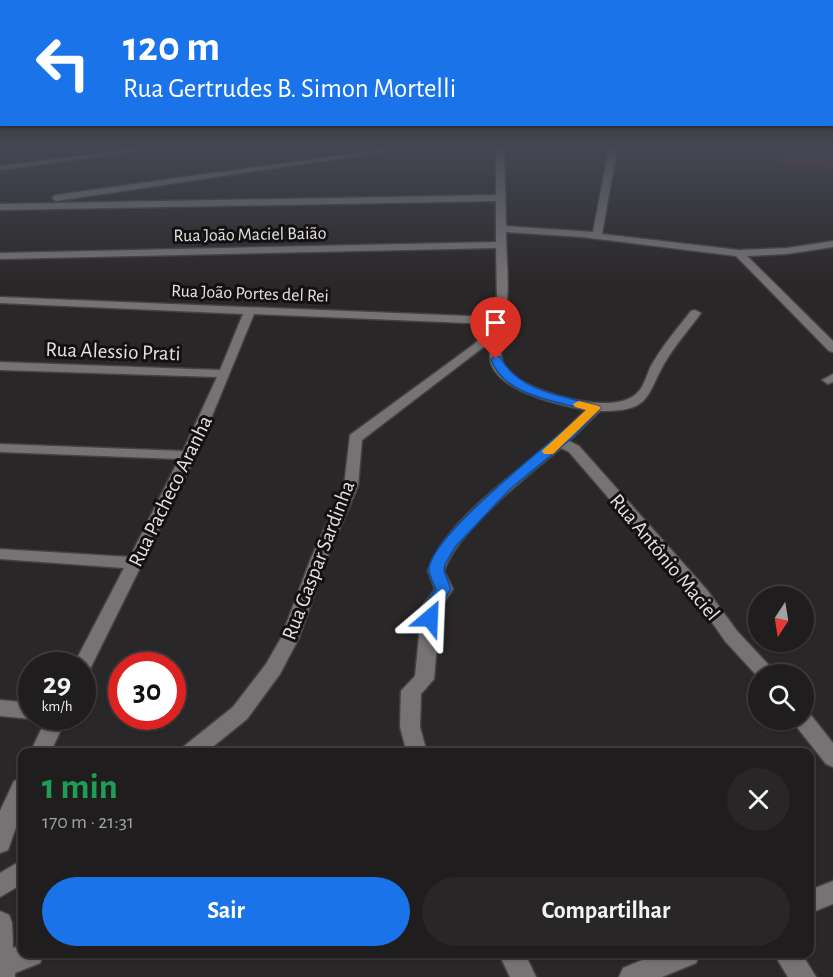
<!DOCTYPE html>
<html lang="pt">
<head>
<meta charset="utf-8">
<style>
	:root { --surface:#201d1e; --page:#282627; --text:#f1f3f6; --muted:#a2a2a4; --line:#3d3b3c; --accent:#1a73e8 }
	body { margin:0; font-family:"Alegreya Sans",sans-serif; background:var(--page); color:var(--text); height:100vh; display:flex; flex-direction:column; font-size:22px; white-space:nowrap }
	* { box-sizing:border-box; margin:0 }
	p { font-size:20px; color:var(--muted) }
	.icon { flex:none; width:33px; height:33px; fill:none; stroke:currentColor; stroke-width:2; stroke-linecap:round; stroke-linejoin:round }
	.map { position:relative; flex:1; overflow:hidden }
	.details { position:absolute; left:18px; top:748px; width:796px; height:210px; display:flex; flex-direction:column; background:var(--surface); border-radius:12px; box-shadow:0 2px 4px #0004,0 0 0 2px var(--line) }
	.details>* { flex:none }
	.guide { position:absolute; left:0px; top:0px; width:834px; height:126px; box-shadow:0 2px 4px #0004,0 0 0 2px var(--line); background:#1a73e8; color:#fff; overflow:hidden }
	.needle { width:39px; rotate:192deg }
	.controls { position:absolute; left:748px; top:586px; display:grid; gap:12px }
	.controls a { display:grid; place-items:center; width:66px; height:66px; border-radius:50%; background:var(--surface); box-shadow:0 2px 4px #0004,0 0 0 2px var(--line); font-size:30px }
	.speed { position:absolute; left:18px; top:652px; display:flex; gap:12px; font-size:30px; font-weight:700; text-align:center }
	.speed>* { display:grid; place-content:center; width:78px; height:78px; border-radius:50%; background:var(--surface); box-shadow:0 2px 4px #0004,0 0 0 2px var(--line); line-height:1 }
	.speed small { font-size:15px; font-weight:400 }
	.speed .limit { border:9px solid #d22; background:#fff; color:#111 }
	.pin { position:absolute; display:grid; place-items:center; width:51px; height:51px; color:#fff; margin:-62px -26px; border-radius:50% 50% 50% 0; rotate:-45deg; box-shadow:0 0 6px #0007 }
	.pin .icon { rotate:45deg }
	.me { position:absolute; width:66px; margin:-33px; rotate:26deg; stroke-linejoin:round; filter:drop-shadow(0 0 4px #0008) }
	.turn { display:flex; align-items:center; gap:21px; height:126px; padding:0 24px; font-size:27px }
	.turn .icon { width:78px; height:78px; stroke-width:2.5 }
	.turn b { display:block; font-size:42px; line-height:51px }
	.round { display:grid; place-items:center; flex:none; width:63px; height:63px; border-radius:32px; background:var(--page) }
	.overview { display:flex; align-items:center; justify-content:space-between; height:102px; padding:0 24px }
	h1 { font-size:36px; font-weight:700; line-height:45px; color:#1e9e55 }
	.action { display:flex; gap:12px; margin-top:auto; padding:12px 24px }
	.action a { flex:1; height:69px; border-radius:36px; background:var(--accent); color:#fff; font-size:24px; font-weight:700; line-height:69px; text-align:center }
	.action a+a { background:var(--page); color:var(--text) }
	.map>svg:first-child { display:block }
	.green { fill:#65223d }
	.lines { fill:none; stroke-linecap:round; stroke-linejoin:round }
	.street-casing { stroke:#454243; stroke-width:3 }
	.street { fill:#777375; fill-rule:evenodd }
	.route { fill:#1a73e8; stroke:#114b97; stroke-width:1.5 }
	.slow { fill:#f59e0b }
	.labels { text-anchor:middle; stroke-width:6; stroke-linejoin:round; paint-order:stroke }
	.far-street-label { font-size:18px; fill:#e3e1e1; stroke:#121011 }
	.street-label { font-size:21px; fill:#e3e1e1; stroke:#121011 }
</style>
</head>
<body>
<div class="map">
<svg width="833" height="977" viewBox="0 0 833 977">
	<rect width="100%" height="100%" fill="#2a2728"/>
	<path class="green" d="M777,148H833V168L781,165Z"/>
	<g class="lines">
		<g class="street-casing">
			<path id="street" d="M142,148H160L0,170V166Z
				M393,148H410L56,201L52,198L56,195Z
				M496,148H504L506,226L593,232L609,148H617L602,234L739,250L787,248L833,241V247L787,254L747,256L833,341V352L829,351L736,256L582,237L506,232C506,255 509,278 507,301C506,321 496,342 503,363C508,378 531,386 544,391C567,400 621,413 639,391C645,384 647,374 651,366C662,346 677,329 691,311L695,310L701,313C690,328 677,343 667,359C645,395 653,412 600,411L569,441L579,446L707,590L737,631L778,675H759V678L725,641L695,598L569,452L561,448C527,476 458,530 444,571L453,589L440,608L434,679L421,694L420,727L427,753H407L400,727L401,691L415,676L422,607L435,589L428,571C445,520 516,474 555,439C566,429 576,419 586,410C560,405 504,393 492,366C489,359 490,350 490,342L362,440L358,486L327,558L299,638L280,674L247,719L205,753H180L183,747L233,707L266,664L281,638L311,558L344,486L350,435L473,345L489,331L491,324L254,314L196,455L91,667L89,672L82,674V666H73L124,568L0,559V549L130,557L179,459L0,452V444L183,451L217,377L0,370V362L220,370L243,314L0,303V297L493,317L497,301L496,248L0,259V253L496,242V201L0,210V204L496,195Z
				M833,374V382L828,384L822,380Z
				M0,700L32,703V717H38L32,719L0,716Z
				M804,712L810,714L833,743V767L826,764L796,726L793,720H804Z
				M47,717H67L50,753H30Z
				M22,779V810L8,850L0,853V811L14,781Z
				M22,860V884L0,897V873Z
				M833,881V904L810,913V890Z
				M0,911L9,915L12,923L13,948L22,945V954H44L40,963L15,973V977H0Z
				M499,954H525L536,977H510Z
				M657,954H700L696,963L662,977H619L623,968Z
				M774,954H802L816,977H788Z"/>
		</g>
		<use href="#street" class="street"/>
	</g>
	<linearGradient id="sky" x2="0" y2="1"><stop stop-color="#171516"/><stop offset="0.52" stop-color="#444753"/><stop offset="1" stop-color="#444753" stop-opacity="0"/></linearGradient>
	<rect width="833" height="284" fill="url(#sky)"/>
	<path class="route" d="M496,356L500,357C519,392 564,396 599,406L601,408L573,437L509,490L456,546L445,564L444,571L451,589L439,608L435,622H424C418,610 429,599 436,589C433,582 428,574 429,567C437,529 554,441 587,410C555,401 502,395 491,359Z"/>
	<path class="slow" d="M579,401L599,406L601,408L553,454H544L542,451L544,449L586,410L575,407L573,404Z"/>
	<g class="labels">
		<g class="far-street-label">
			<text transform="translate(250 234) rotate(-1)" y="6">Rua João Maciel Baião</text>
			<text transform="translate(250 293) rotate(2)" y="6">Rua João Portes del Rei</text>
		</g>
		<g class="street-label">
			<text transform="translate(113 351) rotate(2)" y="7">Rua Alessio Prati</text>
			<text transform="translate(170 491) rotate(-64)" y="7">Rua Pacheco Aranha</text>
			<text transform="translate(665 557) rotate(50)" y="7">Rua Antônio Maciel</text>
			<text transform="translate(318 560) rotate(-69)" y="7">Rua Gaspar Sardinha</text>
		</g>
	</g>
</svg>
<div class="controls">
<a><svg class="needle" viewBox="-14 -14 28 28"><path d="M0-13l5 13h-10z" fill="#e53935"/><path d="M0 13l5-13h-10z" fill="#a2a2a4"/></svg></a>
<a><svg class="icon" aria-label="search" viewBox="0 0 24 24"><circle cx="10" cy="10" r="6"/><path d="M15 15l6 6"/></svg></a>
</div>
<div class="speed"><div>29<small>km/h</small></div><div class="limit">30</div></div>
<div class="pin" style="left:496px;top:359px;background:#d93025"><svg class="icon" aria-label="arrive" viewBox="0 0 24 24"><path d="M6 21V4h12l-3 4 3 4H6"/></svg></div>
<svg class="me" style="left:430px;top:618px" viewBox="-20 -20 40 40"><path d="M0-17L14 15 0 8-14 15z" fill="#1a73e8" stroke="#fff" stroke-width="4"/></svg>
<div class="guide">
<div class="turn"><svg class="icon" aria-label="left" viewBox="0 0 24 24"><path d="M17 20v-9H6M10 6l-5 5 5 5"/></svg><div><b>120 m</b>Rua Gertrudes B. Simon Mortelli</div></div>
</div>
<section class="details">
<div class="overview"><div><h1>1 min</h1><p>170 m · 21:31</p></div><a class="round"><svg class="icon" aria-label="close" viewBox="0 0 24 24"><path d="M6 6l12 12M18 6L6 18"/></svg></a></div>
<div class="action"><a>Sair</a><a>Compartilhar</a></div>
</section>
</div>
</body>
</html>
